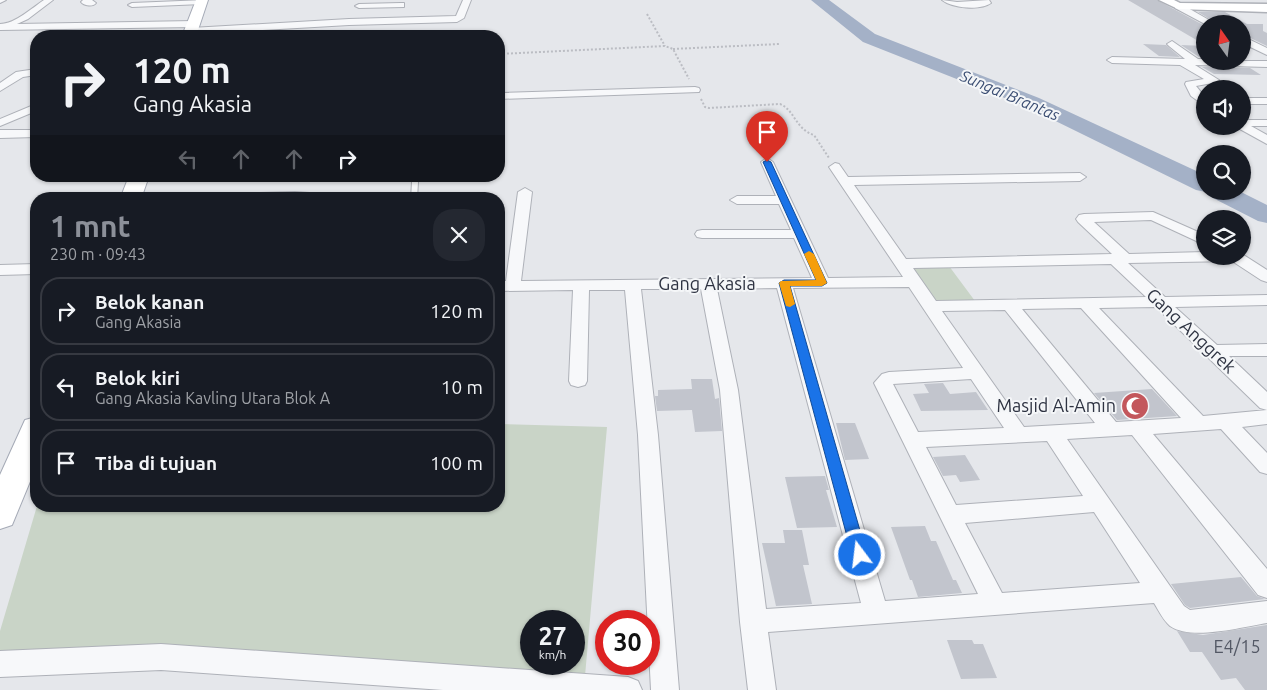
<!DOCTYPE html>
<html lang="id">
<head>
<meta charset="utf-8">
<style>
	:root { --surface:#171b24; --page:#242831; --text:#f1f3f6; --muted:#9ea1a6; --line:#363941; --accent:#8c9099 }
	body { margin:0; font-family:Ubuntu,sans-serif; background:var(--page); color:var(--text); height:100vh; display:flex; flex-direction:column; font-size:19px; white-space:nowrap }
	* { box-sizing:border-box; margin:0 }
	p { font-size:16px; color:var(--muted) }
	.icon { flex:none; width:28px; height:28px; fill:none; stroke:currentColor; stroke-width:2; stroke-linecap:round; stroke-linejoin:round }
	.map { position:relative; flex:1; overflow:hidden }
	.drawer { position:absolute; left:30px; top:192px; width:475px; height:320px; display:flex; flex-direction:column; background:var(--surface); border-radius:20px; box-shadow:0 1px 4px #0004 }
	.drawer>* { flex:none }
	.guide { position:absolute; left:30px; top:30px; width:475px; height:152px; border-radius:20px; box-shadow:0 1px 4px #0004; background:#171b24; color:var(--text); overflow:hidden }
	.needle { width:32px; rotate:346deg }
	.tools { position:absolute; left:1196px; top:15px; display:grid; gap:10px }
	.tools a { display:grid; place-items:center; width:55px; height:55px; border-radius:50%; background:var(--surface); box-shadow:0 1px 4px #0004; font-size:25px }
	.speed { position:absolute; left:520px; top:610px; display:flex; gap:10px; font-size:25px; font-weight:700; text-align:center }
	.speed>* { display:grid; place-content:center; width:65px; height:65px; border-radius:50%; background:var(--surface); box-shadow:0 1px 4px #0004; line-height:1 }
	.speed small { font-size:12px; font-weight:400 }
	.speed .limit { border:8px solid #d22; background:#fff; color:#111 }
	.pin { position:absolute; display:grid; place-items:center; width:42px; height:42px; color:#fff; margin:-51px -21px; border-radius:50% 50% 50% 0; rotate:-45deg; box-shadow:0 0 5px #0007 }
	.pin .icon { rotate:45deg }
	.me { position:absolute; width:55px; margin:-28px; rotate:345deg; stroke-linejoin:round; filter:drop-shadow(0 0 4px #0008) }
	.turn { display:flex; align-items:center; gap:18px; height:105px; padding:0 20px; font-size:22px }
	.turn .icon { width:65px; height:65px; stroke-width:2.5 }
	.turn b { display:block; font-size:35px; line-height:42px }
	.lanes { display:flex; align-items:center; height:48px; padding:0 20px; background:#0003; justify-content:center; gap:25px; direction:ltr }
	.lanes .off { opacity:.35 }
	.round { display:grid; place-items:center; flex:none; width:52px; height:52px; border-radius:20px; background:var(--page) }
	.headline { display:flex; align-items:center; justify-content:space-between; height:85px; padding:0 20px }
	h1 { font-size:30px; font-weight:700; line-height:38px; color:var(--accent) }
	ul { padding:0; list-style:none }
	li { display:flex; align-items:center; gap:15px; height:68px; margin:0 10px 8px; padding:0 10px; border:2px solid var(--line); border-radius:20px }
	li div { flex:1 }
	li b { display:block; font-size:19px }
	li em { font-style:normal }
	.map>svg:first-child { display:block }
	.green { fill:#c9d4c7; fill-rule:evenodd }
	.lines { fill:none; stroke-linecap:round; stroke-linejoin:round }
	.river { fill:#a4b1c7; fill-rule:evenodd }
	.building { fill:#c2c5cd }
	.service-casing { stroke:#aeb1b8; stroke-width:2 }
	.minor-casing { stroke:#aeb1b8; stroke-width:2 }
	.secondary-casing { stroke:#aeb1b8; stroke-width:3 }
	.primary-casing { stroke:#a5aab6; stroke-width:2 }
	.path { stroke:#bbbdc3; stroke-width:2; stroke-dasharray:2 2; stroke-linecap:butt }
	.service { fill:#f7f8fa; fill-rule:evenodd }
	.minor { fill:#f7f8fa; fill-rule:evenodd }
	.secondary { fill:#fff; fill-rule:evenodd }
	.primary { fill:#fff; fill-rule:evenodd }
	.route { fill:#1a73e8; stroke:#114b97 }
	.slow { fill:#f59e0b }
	.labels { text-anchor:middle; stroke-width:4; stroke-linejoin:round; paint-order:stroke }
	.far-water-label { font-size:16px; font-style:italic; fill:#3b4e73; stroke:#f4f6f8 }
	.street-label { font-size:18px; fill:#2e3342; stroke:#f4f6f8 }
	.poi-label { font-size:18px; fill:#2e3342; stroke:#f4f6f8; text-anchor:end }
	.near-number-label { font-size:18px; fill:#535865 }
</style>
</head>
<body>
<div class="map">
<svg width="1267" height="690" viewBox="0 0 1267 690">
	<rect width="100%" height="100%" fill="#e5e7eb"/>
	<path class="green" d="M949,266L975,301H935L911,267Z
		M499,424L607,427L585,676L0,654V631L37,506H499ZM531,621H574V664H531Z"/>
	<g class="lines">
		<path class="river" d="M811,0H829L875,34L1039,98L1205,175V191H1239L1267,205V223L1258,221L1209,196L1206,192L1196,190L1025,106L863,42Z"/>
	</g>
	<path class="building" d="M1128,0H1157L1205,26V45Z
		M1198,12H1225L1247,24H1218Z
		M1242,24H1263V31L1267,33V46L1242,34Z
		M1143,44L1166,45L1180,57L1159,56Z
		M1181,45L1205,46V57H1199Z
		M1202,67L1250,68L1261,75L1214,74Z
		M691,379H712L715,399L719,398L722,431L695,432L692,410L657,411L655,396H658V390L692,389Z
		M943,383L950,394L976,392L988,410L921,411L913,394L929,393L924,384Z
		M1152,389L1177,416L1117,420L1094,393Z
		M836,423H855L869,459L845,460Z
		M965,455L980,480L960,482L956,475L943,476L933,457Z
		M825,476L829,490H826L837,527L797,528L785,477Z
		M925,526L931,541H936L953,580H956L962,593L918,597L912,580H910L891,527Z
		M783,530H802L809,565H803L812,604L776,606L762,543H785Z
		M1241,577L1257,596L1265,599L1190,608L1185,605L1171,584Z
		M1267,625V690H1245L1236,678L1221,680L1202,652H1190L1177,631L1203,635Z
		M947,640H972L974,644H983L997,678L961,679Z"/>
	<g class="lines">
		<g class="service-casing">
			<path id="service" d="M409,176H415L418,182L417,199H411L412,182Z
				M295,192L324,194L335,199L295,196L217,199L220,197L260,193Z"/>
		</g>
		<g class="minor-casing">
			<path id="minor" d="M0,0H6L0,3Z
				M44,0H53L28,19L17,24L194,21L198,24L194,27L0,30V24C15,24 32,8 44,0Z
				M83,0H92L96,3C93,7 84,6 81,2Z
				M205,0V4H202L132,7L128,5L132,3Z
				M463,0H471L464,18L457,22L349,25L191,34L187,31L191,28L349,19L456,16Z
				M942,0L957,2L989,0L991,3C980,11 952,8 942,0Z
				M401,3H404V7L359,8L355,6L359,4Z
				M1175,4H1181L1216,24H1205L1175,8Z
				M1242,36L1267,48V55L1242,43Z
				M1172,41L1198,59H1205V61H1267V67L1195,65L1219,80L1218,82L1196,86L1205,97V106L1191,96L1185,84L1186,82L1204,79L1180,65L1112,63L1107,60L1112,57L1185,59L1169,46L1167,44Z
				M36,69V75L23,77L0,91V83L16,72Z
				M695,87L699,88L700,90L699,92L499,99V93Z
				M1242,98H1267V104H1242Z
				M36,104V111L0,126V119Z
				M1242,120H1267V126H1251L1267,135V144L1238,128L1236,126H1242Z
				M0,130H36V137L0,138Z
				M767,158L773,162L828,278L903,277L829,167L835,163L839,164L848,177L1080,173L1086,177L1080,181L854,185L906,259L1112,254L1078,222L1076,219L1079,215L1084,214L1153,212L1205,235V245L1151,220L1094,222L1129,254L1205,252V256H1242V254L1267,270V282L1261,280L1232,261L1128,263L1165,297L1267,295V305L1175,307L1217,345L1267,344V356H1229L1267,392V410L1260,408L1156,307L1099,308L1203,416L1267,410V424L1242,427L1267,453V474L1260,472L1221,429L1153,434L1267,569V598L1258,595L1132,435L1067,439L1184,606L1190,610L1267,601V623C1242,627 1191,641 1170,626C1163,620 1159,611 1154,603L768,632L776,690H748L740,622L720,390L701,289H641L658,435L679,690H651L638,435L625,290H589L587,381L585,385L578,387L571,385L569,381L573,290L499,291V281H506L518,192L525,188L532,192L521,281L812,278L794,238H702L697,237L695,234L697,231L702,230H791L779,204H737L730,200L737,196H776L761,162ZM1111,264L1146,297L936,301L913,268ZM909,287L963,368L889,372L882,374L874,383L978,594L885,601L793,288ZM777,288L861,603L766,609L738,390L717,289ZM1081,308L1181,418L1116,422L1022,309ZM1005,310L1095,423L1024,427L942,311ZM971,379L1004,428L918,432L893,384ZM1047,441L1083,496L956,505L926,447ZM1094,512L1140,583L1002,593L965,523Z
				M36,264V274L0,275V265Z
				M161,644L628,677L638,681L642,690H443L161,670L0,677V651Z"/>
		</g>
		<g class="secondary-casing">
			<path id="secondary" d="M1159,0H1174L1180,3L1267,4V12L1178,9Z"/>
		</g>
		<g class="primary-casing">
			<path id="primary" d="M196,0H208L196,36H182Z
				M129,176H149L141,199H120Z
				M36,417V467L12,525L0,529V475L25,420Z"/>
		</g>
		<path class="path" d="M647,14L665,46
			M673,49L779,44
			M499,54L665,46L673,49L689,79
			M701,99L705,107L709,108L780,104C795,110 795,129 814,135L829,158"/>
		<use href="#service" class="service"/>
		<use href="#minor" class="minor"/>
		<use href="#secondary" class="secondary"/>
		<use href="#primary" class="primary"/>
	</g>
	<path class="route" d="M767,160L771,162L827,283L822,286H790L867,555L865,560L860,562L855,560L852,555L779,283L784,280H816L763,162Z"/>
	<path class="slow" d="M809,251L814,254L827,283L822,286H790L795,304L790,307L786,306L779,283L781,281L816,280L804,254Z"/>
	<defs>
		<g id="mosque-disc" transform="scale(1.4375)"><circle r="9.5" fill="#c3575c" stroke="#f4f6f8"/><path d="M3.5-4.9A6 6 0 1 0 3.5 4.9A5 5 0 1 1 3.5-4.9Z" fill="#fff"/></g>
	</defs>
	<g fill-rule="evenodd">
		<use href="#mosque-disc" x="1135" y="406"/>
	</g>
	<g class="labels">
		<g class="far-water-label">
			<text transform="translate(1010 95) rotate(23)" y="6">Sungai Brantas</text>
		</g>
		<g class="street-label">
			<text x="707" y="290">Gang Akasia</text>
			<text transform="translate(1191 331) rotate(43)" y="6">Gang Anggrek</text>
		</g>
		<g class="poi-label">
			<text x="1116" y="412">Masjid Al-Amin</text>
		</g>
		<g class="near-number-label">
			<text x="1237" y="653">E4/15</text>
		</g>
	</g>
</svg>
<div class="tools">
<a><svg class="needle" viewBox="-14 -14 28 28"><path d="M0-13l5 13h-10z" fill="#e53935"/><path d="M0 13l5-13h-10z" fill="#9ea1a6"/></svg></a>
<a><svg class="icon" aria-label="sound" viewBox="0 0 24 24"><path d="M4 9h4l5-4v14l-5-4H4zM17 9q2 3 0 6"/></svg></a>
<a><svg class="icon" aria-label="search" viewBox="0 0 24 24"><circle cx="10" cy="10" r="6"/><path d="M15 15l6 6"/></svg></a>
<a><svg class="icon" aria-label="layers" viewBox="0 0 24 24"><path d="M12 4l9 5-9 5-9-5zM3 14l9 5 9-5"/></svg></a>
</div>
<div class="speed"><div>27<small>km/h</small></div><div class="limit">30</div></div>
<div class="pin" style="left:767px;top:162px;background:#d93025"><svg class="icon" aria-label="arrive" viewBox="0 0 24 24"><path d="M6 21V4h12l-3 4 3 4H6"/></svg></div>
<svg class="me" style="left:860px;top:555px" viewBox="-20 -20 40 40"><circle r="17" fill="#1a73e8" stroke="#fff" stroke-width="3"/><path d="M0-11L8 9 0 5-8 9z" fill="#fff"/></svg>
<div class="guide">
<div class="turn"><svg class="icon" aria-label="right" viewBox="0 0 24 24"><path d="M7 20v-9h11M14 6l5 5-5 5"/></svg><div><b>120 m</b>Gang Akasia</div></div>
<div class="lanes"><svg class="icon off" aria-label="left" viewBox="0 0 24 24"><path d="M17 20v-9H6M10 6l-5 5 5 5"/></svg><svg class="icon off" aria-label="ahead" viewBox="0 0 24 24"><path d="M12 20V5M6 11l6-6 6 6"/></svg><svg class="icon off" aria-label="ahead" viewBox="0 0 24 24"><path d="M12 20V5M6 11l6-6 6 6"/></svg><svg class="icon" aria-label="right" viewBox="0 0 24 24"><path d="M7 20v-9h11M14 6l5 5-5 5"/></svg></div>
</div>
<section class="drawer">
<div class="headline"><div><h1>1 mnt</h1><p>230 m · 09:43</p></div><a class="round"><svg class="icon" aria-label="close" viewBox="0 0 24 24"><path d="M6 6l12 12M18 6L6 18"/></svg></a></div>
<ul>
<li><svg class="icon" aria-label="right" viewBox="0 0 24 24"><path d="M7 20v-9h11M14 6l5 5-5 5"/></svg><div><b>Belok kanan</b><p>Gang Akasia</p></div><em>120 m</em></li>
<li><svg class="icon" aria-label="left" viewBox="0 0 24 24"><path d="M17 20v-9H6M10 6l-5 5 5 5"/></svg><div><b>Belok kiri</b><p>Gang Akasia Kavling Utara Blok A</p></div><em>10 m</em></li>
<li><svg class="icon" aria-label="arrive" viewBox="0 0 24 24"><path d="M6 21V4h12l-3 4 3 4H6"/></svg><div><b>Tiba di tujuan</b></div><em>100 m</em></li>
</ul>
</section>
</div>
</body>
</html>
